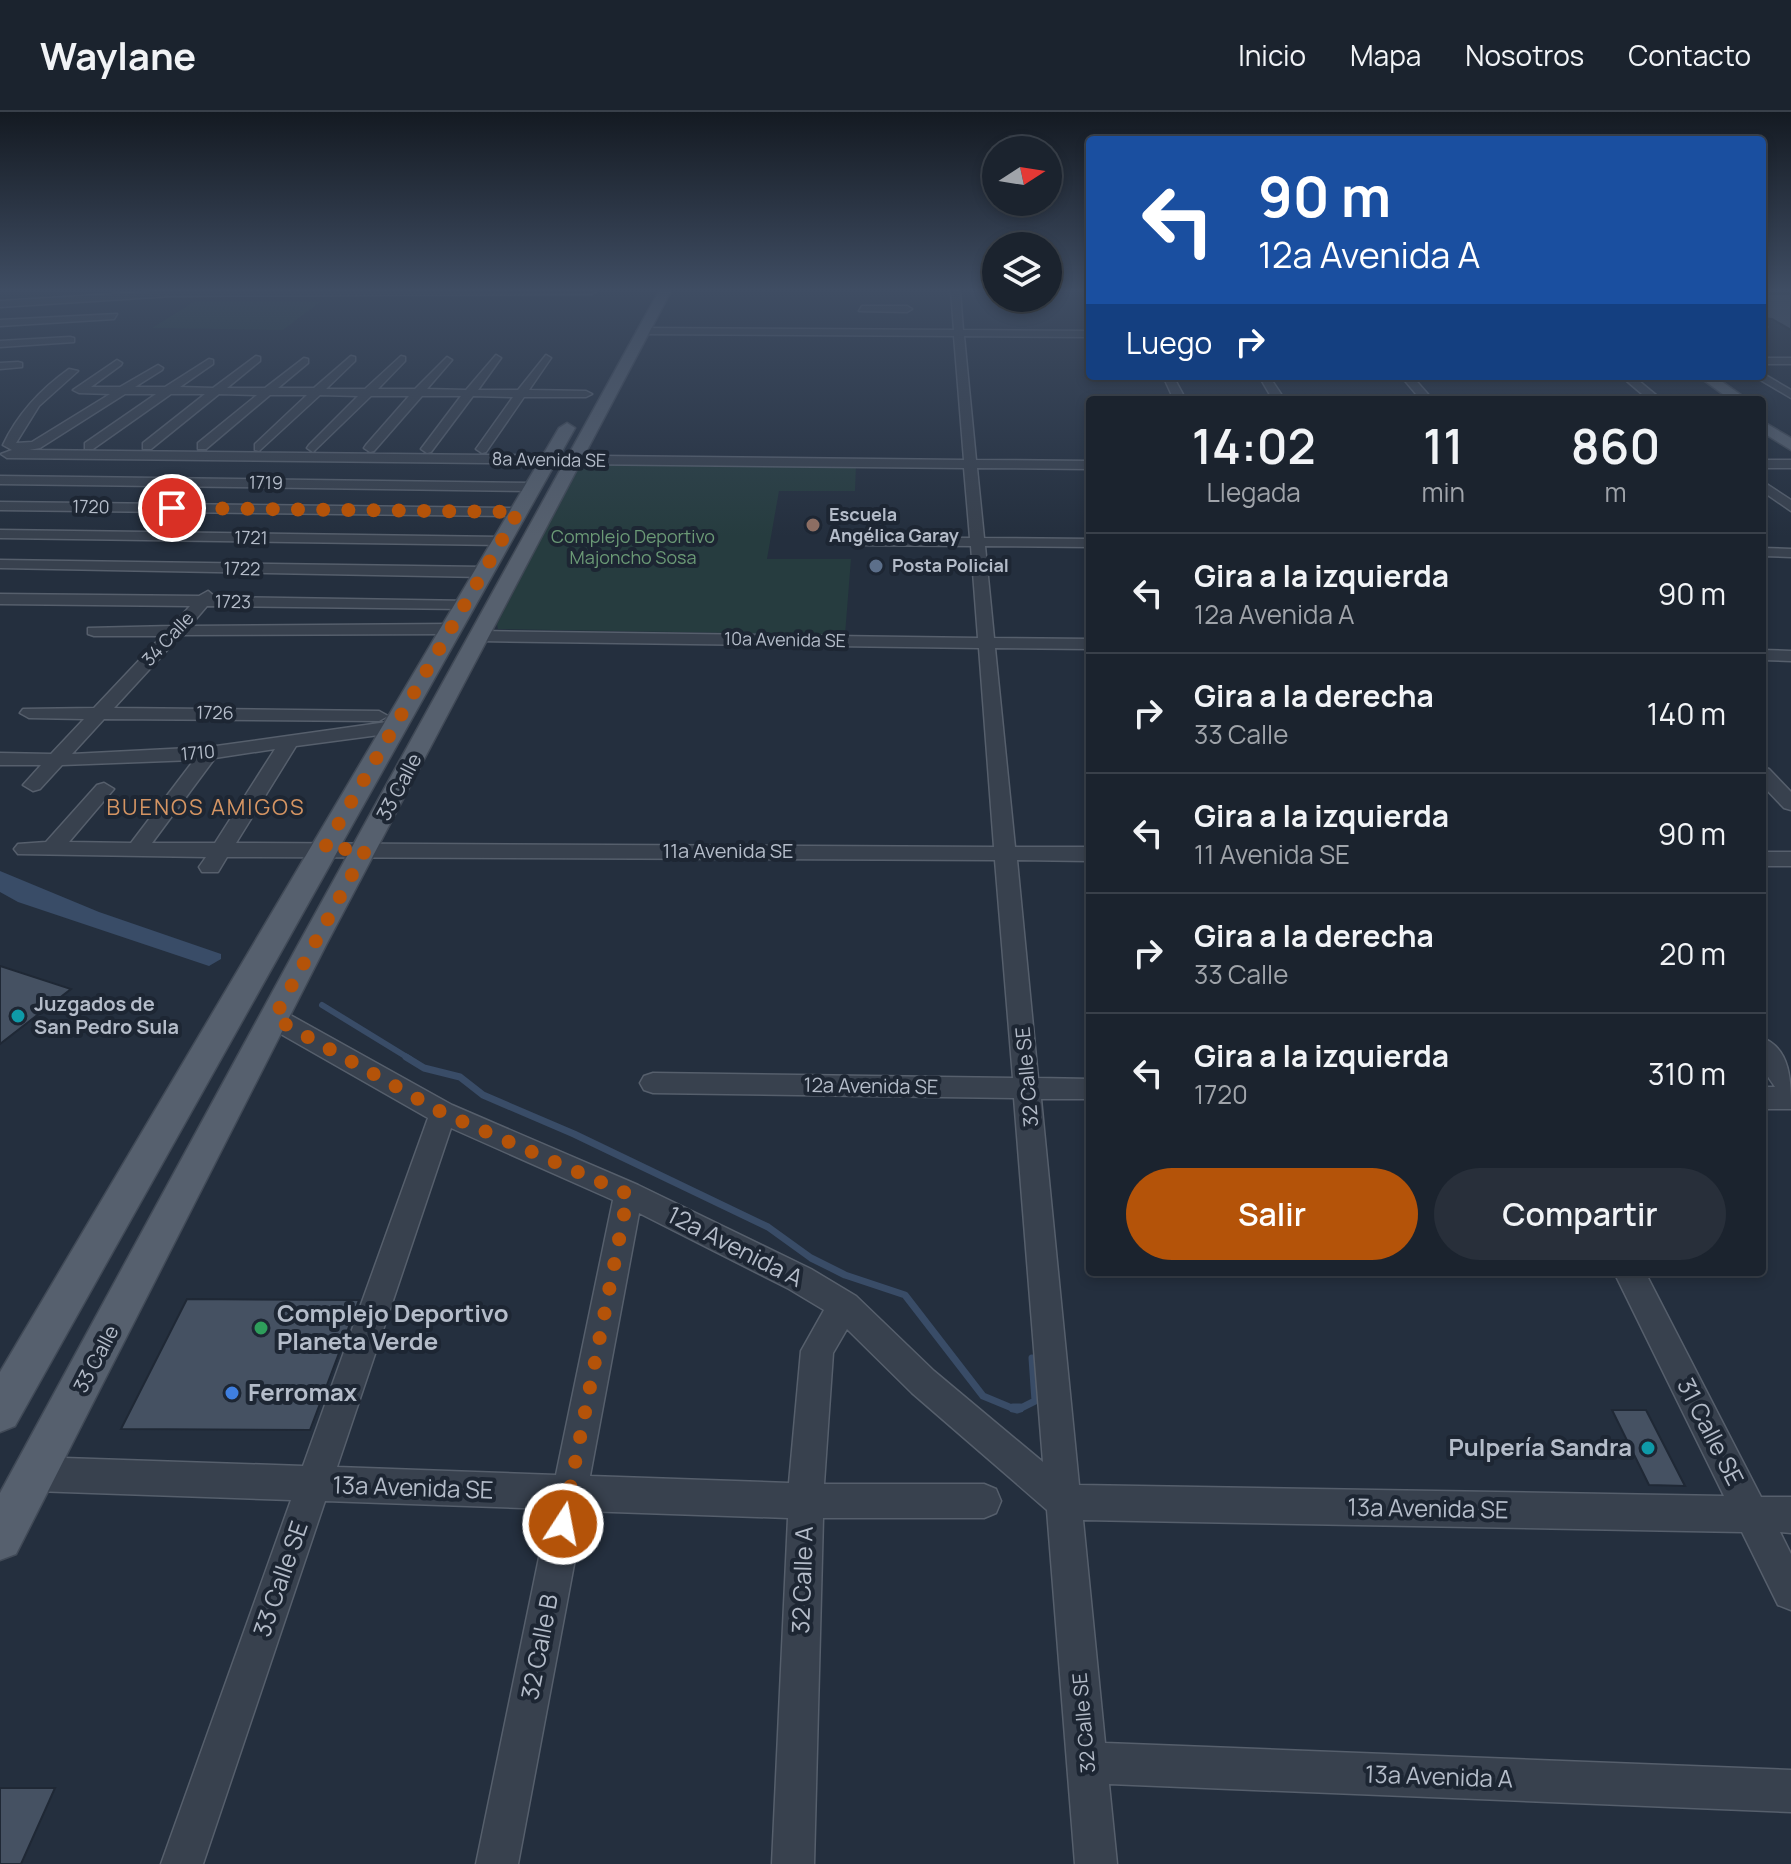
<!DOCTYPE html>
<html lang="es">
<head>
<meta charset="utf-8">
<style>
	:root { --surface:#1b232e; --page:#282f3a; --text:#f1f3f6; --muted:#a0a4aa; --line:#39404a; --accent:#b45309 }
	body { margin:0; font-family:Manrope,sans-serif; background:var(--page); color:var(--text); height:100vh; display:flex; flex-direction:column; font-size:30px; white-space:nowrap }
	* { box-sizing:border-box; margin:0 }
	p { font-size:26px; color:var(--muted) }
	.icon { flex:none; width:44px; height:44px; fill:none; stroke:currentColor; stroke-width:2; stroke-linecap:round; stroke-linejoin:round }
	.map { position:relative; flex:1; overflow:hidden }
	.side { position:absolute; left:1086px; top:284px; width:680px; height:880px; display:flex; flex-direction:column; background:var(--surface); border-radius:8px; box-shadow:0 4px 12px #0003,0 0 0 2px var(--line) }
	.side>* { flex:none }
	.top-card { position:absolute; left:1086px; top:24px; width:680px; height:244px; border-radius:8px; box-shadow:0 4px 12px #0003,0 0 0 2px var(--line); background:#1a4fa0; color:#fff; overflow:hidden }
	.needle { width:52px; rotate:78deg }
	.buttons { position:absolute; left:982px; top:24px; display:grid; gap:16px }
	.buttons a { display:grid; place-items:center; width:80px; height:80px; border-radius:50%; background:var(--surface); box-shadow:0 4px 12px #0003,0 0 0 2px var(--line); font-size:40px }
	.pin { position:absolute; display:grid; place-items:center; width:68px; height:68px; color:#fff; margin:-34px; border:4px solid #fff; border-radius:50%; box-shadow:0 2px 8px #0007 }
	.me { position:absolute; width:88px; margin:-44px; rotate:11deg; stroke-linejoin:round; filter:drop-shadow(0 0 6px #0008) }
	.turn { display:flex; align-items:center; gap:28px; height:168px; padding:0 40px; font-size:36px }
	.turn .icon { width:104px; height:104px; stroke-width:2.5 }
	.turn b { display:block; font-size:56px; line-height:68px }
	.then { display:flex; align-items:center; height:76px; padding:0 40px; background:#0003; gap:16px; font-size:30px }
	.eta { display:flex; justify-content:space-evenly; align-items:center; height:136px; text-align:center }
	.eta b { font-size:48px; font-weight:600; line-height:56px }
	.primary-button { display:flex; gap:16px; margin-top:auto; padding:16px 40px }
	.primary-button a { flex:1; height:92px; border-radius:48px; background:var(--accent); color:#fff; font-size:32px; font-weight:600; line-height:92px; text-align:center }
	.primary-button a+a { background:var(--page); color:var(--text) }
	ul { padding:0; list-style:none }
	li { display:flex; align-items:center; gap:24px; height:120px; padding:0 40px; border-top:2px solid var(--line) }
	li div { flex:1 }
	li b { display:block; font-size:30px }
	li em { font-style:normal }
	header { display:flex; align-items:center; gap:48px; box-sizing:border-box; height:112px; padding:0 40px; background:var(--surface); border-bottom:2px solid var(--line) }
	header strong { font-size:38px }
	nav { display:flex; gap:44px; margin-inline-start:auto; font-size:28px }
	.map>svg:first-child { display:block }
	.green { fill:#263c3f }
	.water { fill:#394c67 }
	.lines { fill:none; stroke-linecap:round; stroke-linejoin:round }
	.stream-far2 { stroke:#394c67; stroke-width:6 }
	.stream-far1 { stroke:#394c67; stroke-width:7 }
	.stream { stroke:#394c67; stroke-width:9 }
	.building { fill:#455162; stroke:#1f2835; stroke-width:2 }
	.minor-casing { stroke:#565f6c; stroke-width:3 }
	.major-casing { stroke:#414a57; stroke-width:3 }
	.minor { fill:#38414e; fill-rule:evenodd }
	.major { fill:#56606e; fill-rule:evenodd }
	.route { stroke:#b45309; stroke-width:14; stroke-dasharray:0 25.2 }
	.education-dot { fill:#8d6e63; stroke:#1d2633; stroke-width:3 }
	.service-dot { fill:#5c6f8a; stroke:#1d2633; stroke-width:3 }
	.culture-dot { fill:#0f9aa8; stroke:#1d2633; stroke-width:3 }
	.leisure-dot { fill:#2e9e5b; stroke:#1d2633; stroke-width:3 }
	.shop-dot { fill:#3f7fe0; stroke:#1d2633; stroke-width:3 }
	.labels { text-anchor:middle; stroke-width:8; stroke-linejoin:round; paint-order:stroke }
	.far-street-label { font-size:18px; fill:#b4bcc9; stroke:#1d2633 }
	.far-poi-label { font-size:18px; font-weight:bold; fill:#b4bcc9; stroke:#1d2633; text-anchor:start }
	.far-park-label { font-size:18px; fill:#6b9a76; stroke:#1d2633 }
	.street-label { font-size:20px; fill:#b4bcc9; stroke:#1d2633 }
	.poi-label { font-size:20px; font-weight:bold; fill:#b4bcc9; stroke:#1d2633; text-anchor:start }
	.neighbourhood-label { font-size:22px; letter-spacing:2px; fill:#d59563; stroke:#1d2633 }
	.near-street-label { font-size:24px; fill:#b4bcc9; stroke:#1d2633 }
	.near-poi-label { font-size:24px; font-weight:bold; fill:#b4bcc9; stroke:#1d2633; text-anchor:start }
</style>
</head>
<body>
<header>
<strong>Waylane</strong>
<nav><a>Inicio</a><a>Mapa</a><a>Nosotros</a><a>Contacto</a></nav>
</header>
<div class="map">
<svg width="1791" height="1752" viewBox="0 0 1791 1752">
	<rect width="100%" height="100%" fill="#242f3e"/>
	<path class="green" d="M195,189L320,190L283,218L152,216Z
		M590,351L856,353L855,379H779L767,447H851L845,523L498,517L497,512L578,355Z"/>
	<path class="water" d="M0,759L99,800L221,842V847L209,854L18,790L0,780Z"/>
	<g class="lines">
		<path class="stream-far2" d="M322,893L410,947"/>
		<path class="stream-far1" d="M406,945L424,956L460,965L483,983L574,1022L768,1115L811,1146L845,1163L905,1183L983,1284L1017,1298L1035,1289L1032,1246"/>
		<path class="stream" d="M1013,1296H1020"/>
	</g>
	<path class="building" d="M1762,182H1791V218L1772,207L1762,206Z
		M0,854L71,877L0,932Z
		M187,1187L359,1188L310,1318L121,1317Z
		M1612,1298H1646L1685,1374L1649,1373Z
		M0,1676H55L21,1752H0Z"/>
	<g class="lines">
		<g class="minor-casing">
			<path id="minor" d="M165,179H597L592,182L172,184L0,195V189Z
				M951,179H960L963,218L1090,219V225L964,224L976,348L1090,349V357L977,356L984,426L1090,427V435L985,434L994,526L1090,527V537L995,536L1015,735H1090V749L1017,748L1038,966L1090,967V987H1041L1079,1373L1724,1384L1614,1160H1645L1761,1385H1791V1421L1780,1420L1791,1442V1498L1778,1493L1742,1420L1083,1408L1105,1631L1791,1658V1700L1109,1672L1117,1752H1075L1047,1398L912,1281L847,1217L833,1241L824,1372H984L996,1377L1001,1389L996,1401L984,1406H823L814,1752H772L788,1406L584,1399L518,1752H476L549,1397L325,1389L203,1752H161L291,1388L35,1379L23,1374L18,1362L23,1350L35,1345L303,1354L428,1006L265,913L262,906L265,899L274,897L283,899L452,993L638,1073L811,1157L856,1184L934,1259L1043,1350L1014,986L653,981L644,978L640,971L644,964L653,961L1013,966L995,748L227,745L218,760H202L199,755L206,745L18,742L14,737L18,732L46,730L97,673L104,671L114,677L69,730L131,731L194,648L62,653L40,677L33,679L23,673L41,653H0V641L51,642L84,607L29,606L20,601L23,597L94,596L162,524H94L88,522V516L172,514L190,494L0,492V482L199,484L208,479L215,485L471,489L473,492L465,497L207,494L190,514L451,512L459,517L451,522L181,523L114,596L379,599L388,604L379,609L104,607L72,642L209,635L394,609L401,611L403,615L401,619L394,621L296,634L236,731L994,735L979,536L480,529L472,524L480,519L978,526L971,434L856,433L849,429L856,425L970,426L964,356L7,346L1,342L12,338L3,333C18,301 41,277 69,257L78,259L39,294L16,331L32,330L110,282L79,281L73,278L117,248L122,251L121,253L91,275H120L158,253L163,256L162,258L135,275H165L209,247L213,248V252L180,275L213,276L256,244L260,245V249L227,276H265L304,246L308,247V251L278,276H314L351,244L355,245V249L326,277H365L401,244L405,245V249L378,277H415L447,245L452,248L427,277L466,278L496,243L501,246L478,278H518L546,243L551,246L529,278L586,279L592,282L586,285H524L486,340L482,341L476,337L513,285L473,284L431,340L427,341L421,337L461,284H422L374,339L370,340L364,336L366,333L409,284H371L313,340L307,336L309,333L358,284L320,283L259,339L255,338V332L307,283H270L206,337H198V331L257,283L219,282L151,337H143V331L205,282H171L93,337H85V331L156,282H125L40,336L29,338L964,348L954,224L642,222L637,219L642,216L954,218ZM275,637L215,731H152L215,646ZM451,1016L613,1088L556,1363L337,1355ZM639,1101L789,1177L824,1198L801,1239L789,1371L590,1364Z
				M862,194H907L912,197L907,200L859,199Z
				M117,202L114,207L0,214V208Z
				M1762,209L1767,215L1762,218Z
				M70,225L74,226V230L0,235V229Z
				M1762,246H1791V252H1762Z
				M18,250L22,251V255L0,257V251Z
				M1762,261L1791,278V286L1757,266L1756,264H1762Z
				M1163,264H1173L1186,288H1174Z
				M1259,264H1269L1285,288H1273Z
				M1401,264H1412L1433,288H1421Z
				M1621,264H1633L1662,288H1649Z
				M1762,348H1791V356H1762Z
				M0,364L533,371L540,375L533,379L0,372Z
				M1762,369L1791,388V399L1762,379Z
				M0,390L518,396L525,400L518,404L0,398Z
				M0,418L501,425L508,429L501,433L0,426Z
				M1762,436L1791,437V445L1762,444Z
				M0,448L484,455L492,460L484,465L0,456Z
				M1762,538L1791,539V549L1762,548Z
				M1762,655L1769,657L1791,680V698L1784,696L1762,673Z
				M1762,740H1791V754H1762Z
				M1762,926C1791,936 1791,971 1791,997H1762V975H1775L1762,956Z"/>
		</g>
		<g class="major-casing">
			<path id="major" d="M659,179H671L326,833L16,1442L0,1448V1381L298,833Z
				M1698,264H1714L1748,288H1731Z
				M1762,309L1791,326V338L1762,320Z
				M567,311L575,316L15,1314L0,1320V1260L559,316Z"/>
		</g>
		<use href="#minor" class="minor"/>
		<use href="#major" class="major"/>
	</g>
	<linearGradient id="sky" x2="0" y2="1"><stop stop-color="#141a22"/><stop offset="0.42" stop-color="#3f4d63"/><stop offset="1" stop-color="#3f4d63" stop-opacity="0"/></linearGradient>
	<rect width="1791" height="424" fill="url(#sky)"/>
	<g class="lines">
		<path class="route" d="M172,396L518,400L324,737H366L274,906L443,1001L628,1082L563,1412"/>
	</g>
	<circle class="education-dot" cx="813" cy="413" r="8"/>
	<circle class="service-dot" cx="876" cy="454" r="8"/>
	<g class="culture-dot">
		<circle cx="18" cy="904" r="8"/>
		<circle cx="1648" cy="1336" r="8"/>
	</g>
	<circle class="leisure-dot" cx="261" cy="1216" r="8"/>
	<circle class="shop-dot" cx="232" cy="1281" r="8"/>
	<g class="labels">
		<g class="far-street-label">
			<text transform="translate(549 348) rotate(1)" y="6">8a Avenida SE</text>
			<text transform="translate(266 371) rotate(1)" y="6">1719</text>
			<text transform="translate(91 395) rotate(1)" y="6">1720</text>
			<text transform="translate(251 426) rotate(1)" y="6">1721</text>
			<text transform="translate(242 457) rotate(1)" y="6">1722</text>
			<text transform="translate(233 490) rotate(1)" y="6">1723</text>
			<text transform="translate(168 527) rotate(-47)" y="6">34 Calle</text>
			<text transform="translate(785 528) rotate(1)" y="6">10a Avenida SE</text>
			<text transform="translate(215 601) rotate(1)" y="6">1726</text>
			<text transform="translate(198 641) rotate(-5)" y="6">1710</text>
		</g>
		<g class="far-poi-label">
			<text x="829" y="409">Escuela<tspan x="829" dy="21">Angélica Garay</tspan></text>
			<text x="892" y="460">Posta Policial</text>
		</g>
		<g class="far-park-label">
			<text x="633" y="431">Complejo Deportivo<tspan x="633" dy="21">Majoncho Sosa</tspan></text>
		</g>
		<g class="street-label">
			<text transform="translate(399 675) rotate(-62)" y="7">33 Calle</text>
			<text x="728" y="746">11a Avenida SE</text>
			<text transform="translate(1027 965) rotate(-95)" y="7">32 Calle SE</text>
			<text transform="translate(871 974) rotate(1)" y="7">12a Avenida SE</text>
			<text transform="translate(96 1247) rotate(-62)" y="7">33 Calle</text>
			<text transform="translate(1084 1611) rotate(-95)" y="7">32 Calle SE</text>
		</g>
		<g class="poi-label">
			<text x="34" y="899">Juzgados de<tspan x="34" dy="23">San Pedro Sula</tspan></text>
		</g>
		<g class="neighbourhood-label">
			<text x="206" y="703">BUENOS AMIGOS</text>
		</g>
		<g class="near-street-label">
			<text transform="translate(735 1135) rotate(27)" y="8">12a Avenida A</text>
			<text transform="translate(1710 1320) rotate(63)" y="8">31 Calle SE</text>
			<text transform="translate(413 1376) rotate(2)" y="8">13a Avenida SE</text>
			<text transform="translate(1428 1397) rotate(1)" y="8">13a Avenida SE</text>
			<text transform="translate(281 1467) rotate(-71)" y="8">33 Calle SE</text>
			<text transform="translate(803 1468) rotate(-88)" y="8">32 Calle A</text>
			<text transform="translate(540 1535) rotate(-79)" y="8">32 Calle B</text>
			<text transform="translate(1439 1665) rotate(2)" y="8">13a Avenida A</text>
		</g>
		<g class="near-poi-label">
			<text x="277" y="1210">Complejo Deportivo<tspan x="277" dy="28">Planeta Verde</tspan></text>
			<text x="248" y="1289">Ferromax</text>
			<text x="1632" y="1344" text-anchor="end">Pulpería Sandra</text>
		</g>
	</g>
</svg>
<div class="buttons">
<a><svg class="needle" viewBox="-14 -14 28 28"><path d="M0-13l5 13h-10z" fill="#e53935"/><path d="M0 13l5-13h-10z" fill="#a0a4aa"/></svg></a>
<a><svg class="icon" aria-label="layers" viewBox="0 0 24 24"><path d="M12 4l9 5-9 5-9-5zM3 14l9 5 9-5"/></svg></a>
</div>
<div class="pin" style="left:172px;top:396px;background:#d93025"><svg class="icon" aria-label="arrive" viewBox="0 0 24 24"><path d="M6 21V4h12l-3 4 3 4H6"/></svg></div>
<svg class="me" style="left:563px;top:1412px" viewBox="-20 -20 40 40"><circle r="17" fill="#b45309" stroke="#fff" stroke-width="3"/><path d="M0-11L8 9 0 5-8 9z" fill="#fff"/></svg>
<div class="top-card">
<div class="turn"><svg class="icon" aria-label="left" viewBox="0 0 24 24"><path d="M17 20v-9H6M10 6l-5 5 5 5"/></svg><div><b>90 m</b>12a Avenida A</div></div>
<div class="then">Luego<svg class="icon" aria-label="right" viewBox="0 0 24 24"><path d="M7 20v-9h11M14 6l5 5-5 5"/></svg></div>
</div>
<section class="side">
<div class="eta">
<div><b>14:02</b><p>Llegada</p></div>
<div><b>11</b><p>min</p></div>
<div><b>860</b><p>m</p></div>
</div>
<ul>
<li><svg class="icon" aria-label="left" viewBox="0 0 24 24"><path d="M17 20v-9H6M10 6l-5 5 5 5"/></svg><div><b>Gira a la izquierda</b><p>12a Avenida A</p></div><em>90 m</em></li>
<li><svg class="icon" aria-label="right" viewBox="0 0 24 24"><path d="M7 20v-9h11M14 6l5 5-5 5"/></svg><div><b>Gira a la derecha</b><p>33 Calle</p></div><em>140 m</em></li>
<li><svg class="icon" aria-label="left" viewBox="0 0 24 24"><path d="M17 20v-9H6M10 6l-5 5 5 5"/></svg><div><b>Gira a la izquierda</b><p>11 Avenida SE</p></div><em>90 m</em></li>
<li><svg class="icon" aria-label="right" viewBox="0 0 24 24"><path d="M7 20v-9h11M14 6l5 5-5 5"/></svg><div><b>Gira a la derecha</b><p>33 Calle</p></div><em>20 m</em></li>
<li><svg class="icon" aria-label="left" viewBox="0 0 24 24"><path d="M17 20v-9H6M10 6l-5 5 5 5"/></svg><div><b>Gira a la izquierda</b><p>1720</p></div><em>310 m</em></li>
</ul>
<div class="primary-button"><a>Salir</a><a>Compartir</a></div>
</section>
</div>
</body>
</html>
